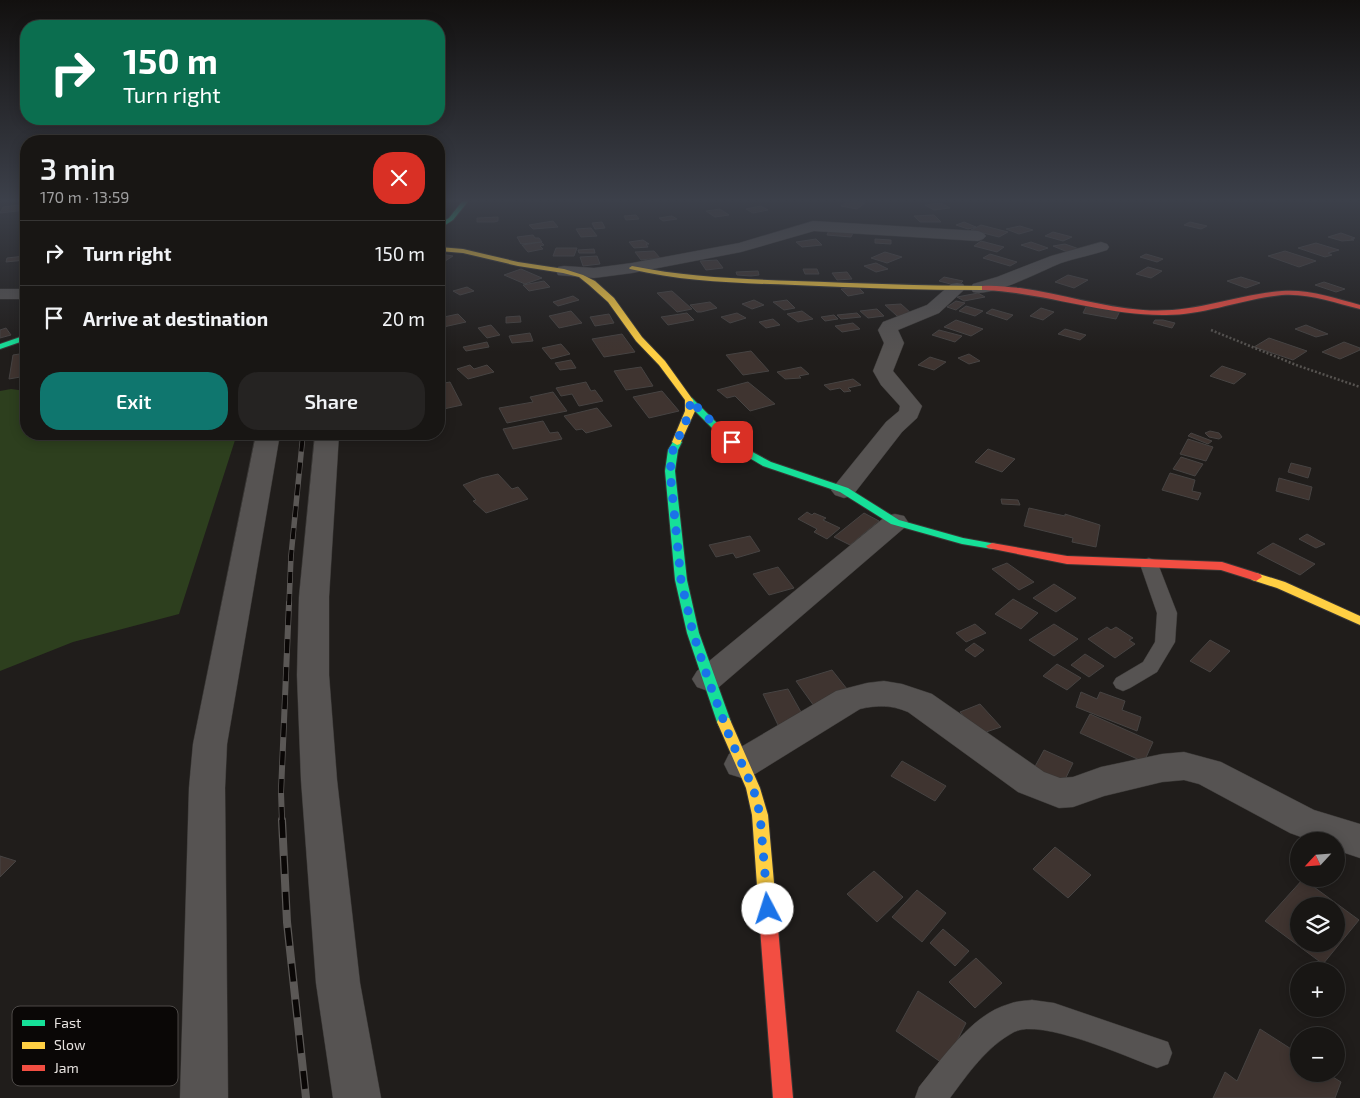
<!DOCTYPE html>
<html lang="en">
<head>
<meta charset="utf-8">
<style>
	:root { --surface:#181614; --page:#252322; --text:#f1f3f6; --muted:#9f9fa0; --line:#363534; --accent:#0f766e }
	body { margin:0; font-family:"Exo 2",sans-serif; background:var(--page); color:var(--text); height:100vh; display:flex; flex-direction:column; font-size:19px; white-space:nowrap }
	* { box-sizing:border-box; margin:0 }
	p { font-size:16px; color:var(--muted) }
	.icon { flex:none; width:28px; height:28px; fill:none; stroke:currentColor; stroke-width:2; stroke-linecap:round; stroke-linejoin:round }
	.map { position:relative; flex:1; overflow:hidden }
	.drawer { position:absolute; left:20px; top:135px; width:425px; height:305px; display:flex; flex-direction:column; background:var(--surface); border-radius:20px; box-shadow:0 2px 12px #0003,0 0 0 1px var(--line) }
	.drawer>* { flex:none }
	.banner { position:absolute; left:20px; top:20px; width:425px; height:105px; border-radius:20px; box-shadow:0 2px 12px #0003,0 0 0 1px var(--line); background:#0b6e4f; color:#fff; overflow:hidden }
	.needle { width:32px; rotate:244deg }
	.tools { position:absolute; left:1290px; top:832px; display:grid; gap:10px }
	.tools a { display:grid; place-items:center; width:55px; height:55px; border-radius:50%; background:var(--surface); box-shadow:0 2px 12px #0003,0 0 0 1px var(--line); font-size:25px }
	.pin { position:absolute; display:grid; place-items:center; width:42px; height:42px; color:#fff; margin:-21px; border-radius:10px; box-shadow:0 2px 8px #0006 }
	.me { position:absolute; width:55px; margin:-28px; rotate:355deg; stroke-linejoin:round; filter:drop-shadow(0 0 4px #0008) }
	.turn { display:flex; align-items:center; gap:18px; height:105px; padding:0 20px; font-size:22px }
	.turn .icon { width:65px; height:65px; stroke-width:2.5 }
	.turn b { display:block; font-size:35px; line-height:42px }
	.round { display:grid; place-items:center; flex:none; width:52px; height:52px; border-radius:20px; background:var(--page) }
	.head { display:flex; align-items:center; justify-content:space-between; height:85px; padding:0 20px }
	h1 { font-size:30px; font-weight:600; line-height:38px }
	.primary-button { display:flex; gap:10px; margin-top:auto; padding:10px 20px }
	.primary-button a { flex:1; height:58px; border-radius:20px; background:var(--accent); color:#fff; font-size:20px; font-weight:600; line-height:58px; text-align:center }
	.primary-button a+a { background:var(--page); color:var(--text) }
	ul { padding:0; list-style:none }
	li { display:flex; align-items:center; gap:15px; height:65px; padding:0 20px; border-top:1px solid var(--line) }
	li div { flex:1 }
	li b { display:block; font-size:19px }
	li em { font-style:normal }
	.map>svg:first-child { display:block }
	.green { fill:#2d3f1e }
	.building { fill:#3f3430; stroke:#464342; fill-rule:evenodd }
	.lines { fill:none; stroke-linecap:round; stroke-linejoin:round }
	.lane-casing { stroke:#393735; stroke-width:1 }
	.street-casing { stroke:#393735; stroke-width:1 }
	.fast-casing { stroke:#393735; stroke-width:2 }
	.slow-casing { stroke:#393735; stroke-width:2 }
	.jam-casing { stroke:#393735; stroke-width:2 }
	.path { stroke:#565350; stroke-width:2.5; stroke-dasharray:2 2; stroke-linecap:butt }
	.lane { fill:#565352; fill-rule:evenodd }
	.street { fill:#565352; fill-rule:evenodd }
	.fast { fill:#16e098; fill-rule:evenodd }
	.slow { fill:#ffcf43; fill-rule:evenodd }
	.jam { fill:#f24e42; fill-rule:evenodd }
	.rail-far2-casing { stroke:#5b5856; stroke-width:5.5 }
	.rail-far1-casing { stroke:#5b5856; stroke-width:6 }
	.rail-casing { stroke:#5b5856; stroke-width:8 }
	.rail-far2 { stroke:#0a0706; stroke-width:4; stroke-dasharray:11; stroke-linecap:butt }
	.rail-far1 { stroke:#0a0706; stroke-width:4.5; stroke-dasharray:14; stroke-linecap:butt }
	.rail { stroke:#0a0706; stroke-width:5.5; stroke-dasharray:18; stroke-linecap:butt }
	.route { stroke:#1a73e8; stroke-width:9; stroke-dasharray:0 16.2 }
	.key { fill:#0a0706; stroke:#4c4947; stroke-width:1 }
	.key-label { font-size:14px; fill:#e7e2df }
</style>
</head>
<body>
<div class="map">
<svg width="1360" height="1098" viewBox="0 0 1360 1098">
	<rect width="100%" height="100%" fill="#201d1b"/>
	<path class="green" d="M11,389L26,391V434H237L179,614L73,642L0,671V391Z"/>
	<path class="building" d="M849,200L865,203L857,209L841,206Z
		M941,203L950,208L934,210L925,205Z
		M26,204V210L0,213L3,207Z
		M761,206L768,210L753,213L746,209Z
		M720,209L729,215L715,217L706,211Z
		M636,215L639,219L626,220L624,216Z
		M934,215L941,222H920L914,216Z
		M672,216L677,219L663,221L659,218Z
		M498,217V221L494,222H477V218Z
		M553,221L558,227L533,229L529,225Z
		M602,222L605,228L595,229L592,223Z
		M964,222L976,227L968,229L956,225Z
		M1190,222L1207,226L1201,229L1184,225Z
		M981,225L1008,232L999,237L971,230Z
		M1020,226L1033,230L1019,234L1006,229Z
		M591,228L597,236L581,237L576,229Z
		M830,228L854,231L851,237L827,235Z
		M1053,232L1072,237L1063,241L1045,236Z
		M1341,233L1355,238L1351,239L1354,240L1342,241L1328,237Z
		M533,235L535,238H539L542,242L521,244L517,237Z
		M816,239L822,245L802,247L796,242Z
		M875,239L891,240V244L875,243Z
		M643,240L649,244H646L648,247L634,248L629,242Z
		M981,241L1004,247L997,252L974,246Z
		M541,242L544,245L540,246L543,249L528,252L522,245Z
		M1031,242L1048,248L1039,251L1021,245Z
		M1316,243L1339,250L1328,253L1332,255L1325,257L1298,248Z
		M1065,244L1082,250L1070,253L1053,246Z
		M556,248H577L574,256H553Z
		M594,249L595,253H579L578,250Z
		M654,251L660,258L641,260L635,252Z
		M1285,251L1316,261L1299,267L1268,256Z
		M885,252L902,257L887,263L871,258Z
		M440,254L453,256L439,265Z
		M990,254L1017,262L1010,266L983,258Z
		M1146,254L1163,259L1157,262L1140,257Z
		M25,256V260L6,262L7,258Z
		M597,256L600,264L583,266L580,257Z
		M717,260L723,268L706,270L700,261Z
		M876,263L888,269L876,272L864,266Z
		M1148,267L1162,271L1151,278L1136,274Z
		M521,269L542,278L525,284L504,275Z
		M803,269H817L819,274H805Z
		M758,271L759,275L751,276L737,275L736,272Z
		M847,272L852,279L837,280L832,273Z
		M1068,275L1088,280L1074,288L1055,282Z
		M944,277L963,281L958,286L939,281Z
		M1241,277L1260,283L1246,288L1227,281Z
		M544,281L550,287L529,291L523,285Z
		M1324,282L1345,289L1336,292L1315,285Z
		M467,287L474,291L460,295L453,291Z
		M858,287L864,293L848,296L841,289Z
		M672,291L692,309L677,312L657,293Z
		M978,293L985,297L964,301L957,297Z
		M573,296L579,300L558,306L553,302Z
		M754,300L764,305L752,309L742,304Z
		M787,300L795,308L784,310L773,302Z
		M956,301L965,303L956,310L947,307Z
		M710,302L717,308L701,312H697L690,305Z
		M901,304L912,314L897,316L885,305Z
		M1087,305L1120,311L1116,319L1083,313Z
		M966,306L983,311L975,316L959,311Z
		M1041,308L1054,312L1043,320L1030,316Z
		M877,309L884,316L868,318L860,311Z
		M992,309L1013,315L1007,320L986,313Z
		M571,311L582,323L559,328L549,316Z
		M802,311L813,319L798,322L787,314Z
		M687,313L694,320L668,325L661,317Z
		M737,313L746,318L730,323L721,317Z
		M857,313L861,317L841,319L837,315Z
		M458,314L466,322L439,328V318Z
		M609,314L614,323L595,326L590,317Z
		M834,315L838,319L825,321L821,317Z
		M520,316L521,322L506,323V317Z
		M773,319L780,325L766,328L759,322Z
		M956,320L983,329L971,336L944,327Z
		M1155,320H1163L1175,323L1172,328L1153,323Z
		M853,323L860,329L842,332L835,326Z
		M491,325L500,335L487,338L478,328Z
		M1306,325L1328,334L1316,337L1295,329Z
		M6,328L11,335L0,338V330Z
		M1065,329L1086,335L1080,340L1058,334Z
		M939,330L962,336L955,342L932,335Z
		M530,333L533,341L512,343L509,336Z
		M622,334L635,352L604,357L592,339Z
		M1269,338L1307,351L1293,360L1254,347Z
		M487,342L489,347L466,351L463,347Z
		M1344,342L1360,348V350L1340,359L1322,352Z
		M561,344L570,354L551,359L542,348Z
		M751,351L769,371L743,375L726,355Z
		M26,353V376L9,379L13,355Z
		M969,354L980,361L969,364L958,358Z
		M930,357L946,362L934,370L918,365Z
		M571,360L576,368L560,370L555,363Z
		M470,365L474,369L487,365L494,372L468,379L457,369Z
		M1222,366L1246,374L1234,384L1210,376Z
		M641,367L653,386L626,390L614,371Z
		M801,367L809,374L799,376L801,378L785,379L777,372Z
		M853,379L861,385L848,388L851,391L844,392L840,388L830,390L824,385Z
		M450,382L462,405L439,410V384Z
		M586,382L591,391L595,390L603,401L579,406L572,394L561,396L556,388Z
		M748,382L775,404L750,411L735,396L727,398L717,390Z
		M662,391L679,411L649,418L633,397Z
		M553,392L567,411L507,423L499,408L533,402L530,397Z
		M597,408L612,426L586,433L582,429L576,430L564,416Z
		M543,421L550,433L558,432L562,439L513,449L503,429Z
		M1210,431L1219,433L1222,437L1219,439L1209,437L1205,433Z
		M1191,433L1212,441L1208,444L1188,436Z
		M1188,439L1213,447L1206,461L1180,454Z
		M988,449L1015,459L1002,472L975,462Z
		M1181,457L1203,464L1195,476L1173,469Z
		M1291,463L1311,468L1308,478L1288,472Z
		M1170,473L1195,480L1192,491L1201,493L1198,500L1162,490Z
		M498,474L512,489L518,487L528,499L486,513L473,501L476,500L463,485L481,478Z
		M1279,478L1312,487L1309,500L1276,491Z
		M1001,499L1018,500L1020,505L1002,504Z
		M1029,508L1065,516V514L1100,525L1096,547L1072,542L1073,538L1024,526Z
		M807,512L812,515L814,513L826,518L823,520L840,528L827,539L814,532L817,529L798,519Z
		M864,513L879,521L850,545L834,537Z
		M1307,534L1325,544L1316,548L1299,539Z
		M750,536L760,551L736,558L733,553L716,557L709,545Z
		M1273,543L1315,564L1300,575L1257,553Z
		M1007,563L1034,582L1019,590L992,569Z
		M778,567L794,588L769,595L753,574Z
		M1054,584L1076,598L1056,612L1033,598Z
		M1013,599L1038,613L1021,629L995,614Z
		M975,624L986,633L966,642L956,633Z
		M1054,624L1078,639L1054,656L1029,640Z
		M1107,627L1111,630L1116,627L1133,638L1129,640L1135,644L1115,658L1088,639Z
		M1210,640L1230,651L1210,672L1190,661Z
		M974,643L984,650L975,657L965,650Z
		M1085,654L1104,666L1089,677L1071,665Z
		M1057,664L1081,678L1067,690L1043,676Z
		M832,670L851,694L814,706L796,681Z
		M788,689L805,719L778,725L763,694Z
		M1081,692L1097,699L1100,692L1125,701L1122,710L1141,717L1137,731L1076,707Z
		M980,704L1001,727L980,734L960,712Z
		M1090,714L1153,742L1144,762L1080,733Z
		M1044,750L1073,763L1062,786L1032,772Z
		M902,761L946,786L935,801L891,776Z
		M1055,847L1091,875L1068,898L1033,869Z
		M0,856L16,861L0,877Z
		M874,871L903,897L877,922L847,894Z
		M1303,879L1359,920L1323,964L1265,921ZM1299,906H1336V944H1299Z
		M917,890L946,913L922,942L892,917Z
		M943,929L969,951L955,966L930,943Z
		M976,958L1002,983L975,1008L949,982Z
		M918,991L966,1023L945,1065L896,1031Z
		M1260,1029L1299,1054V1074H1328L1341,1082L1335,1098H1213L1225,1072L1237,1081Z"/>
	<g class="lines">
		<g class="lane-casing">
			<path id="lane" d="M1149,558L1155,560L1158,564L1177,613L1175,642L1157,672L1130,688L1123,691L1116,688L1113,683L1116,678L1143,662L1155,642L1157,613L1140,564L1143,560Z
				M1032,1000L1054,1003L1168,1042L1172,1053L1168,1064L1157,1068C1127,1057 1041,1018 1014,1032C986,1047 968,1074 950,1098H915L919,1087C942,1059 972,1014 1009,1004C1016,1001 1024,1001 1032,1000Z"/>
		</g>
		<g class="street-casing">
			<path id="street" d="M813,221L978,231L983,233L986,236L983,239L978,241L814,231L741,252L632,273L594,278L558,275L556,271L558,267L564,266L594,268L632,263L739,243Z
				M1101,242L1107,244L1109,247L1107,250C1092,255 1076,258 1061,263C1041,271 993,297 973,292L970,288L973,284L997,277L1051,256Z
				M957,283L963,284L966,288L939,313L898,330L904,343L893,371L922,406L917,418L902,432L853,495L844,498L835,495L831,490L835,485L886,422L899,411L900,406L881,385L873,371L884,343L878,330L883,322L927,305L951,284Z
				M0,289H26V299H0Z
				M256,434H280L227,744L225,788L228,1098H180L189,788L193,744Z
				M315,434H339L329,597V675L337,780L360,983L381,1098H333L316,983L301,780L297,675L299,597Z
				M895,514L904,516L908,522L904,528L719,687L708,691L697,687L692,679L697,671L886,516Z
				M884,681L902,684L932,694L1044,772L1060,778L1073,777L1101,767L1162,754L1184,752L1221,762L1314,810L1360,824V858L1336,850V841H1312L1290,833L1199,784L1184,780L1162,782L1104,796L1073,807L1059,808L1018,792L908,712C892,705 877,705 860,709L755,774L742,778L729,774L724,764L729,754L836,691L867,683Z"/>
		</g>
		<g class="fast-casing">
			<path id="fast" d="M464,199H470L453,220L439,229V224L449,218Z
				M26,335V340L0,349V344Z
				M689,397L692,398L725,431L747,449L771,462L848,488L899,520L963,538L996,544L998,546L992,549L962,544L891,524L840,492L763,466L741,453L719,435L686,402L685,400Z
				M677,439L682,442L678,450L675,471L687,580L699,633L731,722L729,726L724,727L719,726L717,722L687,633L675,580L665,471L668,450L674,440Z"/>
		</g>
		<g class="slow-casing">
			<path id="slow" d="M439,247L463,249L518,262L564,269L583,275L595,281L614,298L642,337L665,361L693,400L695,411L680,444L677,445L672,442L685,411V400L659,365L636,341L608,302L589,285L579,277L563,273L518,266L463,253L439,251Z
				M632,266C686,277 740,279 795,281C858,283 922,286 985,286L989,288L985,290C922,290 859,288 795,285C740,283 684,282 630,269L629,268Z
				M1256,573L1285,582L1360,616V625L1277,588L1252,580L1250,577Z
				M724,717L729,718L731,722L760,788L768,815L778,928L775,934L769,936L763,934L760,928L752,815L746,788L717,722L719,718Z"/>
		</g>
		<g class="jam-casing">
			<path id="jam" d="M982,286C994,285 1008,287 1020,288C1062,294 1102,307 1143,310C1195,314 1233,295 1282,291C1308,289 1335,298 1360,305V309C1335,303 1308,293 1282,295C1242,299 1205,315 1166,315C1105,316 1046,293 985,290H982Z
				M992,543L1067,556L1222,562L1260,574L1262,577L1256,581L1221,570L1067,564L988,548L986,546Z
				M769,920L775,922L778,928L793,1098H773L760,928L763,922Z"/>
		</g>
		<path class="path" d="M1211,330L1296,365L1360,387"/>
		<use href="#lane" class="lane"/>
		<use href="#street" class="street"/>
		<use href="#fast" class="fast"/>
		<use href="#slow" class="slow"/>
		<use href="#jam" class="jam"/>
		<g class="rail-far2-casing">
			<path id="rail-far2" d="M289,605L291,556L303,434"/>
		</g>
		<g class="rail-far1-casing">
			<path id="rail-far1" d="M282,821L281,792L289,603"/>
		</g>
		<g class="rail-casing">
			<path id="rail" d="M282,820L287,922L306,1098"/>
		</g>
		<use href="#rail-far2" class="rail-far2"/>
		<use href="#rail-far1" class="rail-far1"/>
		<use href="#rail" class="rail"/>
	</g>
	<linearGradient id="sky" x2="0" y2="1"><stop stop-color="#12100f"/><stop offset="0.57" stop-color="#3c404a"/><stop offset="1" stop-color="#3c404a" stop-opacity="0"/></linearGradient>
	<rect width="1360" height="352" fill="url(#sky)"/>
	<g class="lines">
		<path class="route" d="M732,442L690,400V412L673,450L670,471L681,580L693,633L708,679L730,738L753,788L757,802L760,815L768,909"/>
	</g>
	<rect x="12" y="1006" width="166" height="80" rx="8" class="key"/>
	<rect x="22" y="1020" width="23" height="6" fill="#16e098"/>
	<rect x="22" y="1042" width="23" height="7" fill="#ffcf43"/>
	<rect x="22" y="1065" width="23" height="6" fill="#f24e42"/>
	<g class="key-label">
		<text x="54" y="1028">Fast</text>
		<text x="54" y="1050">Slow</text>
		<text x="54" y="1073">Jam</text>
	</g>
</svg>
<div class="tools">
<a><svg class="needle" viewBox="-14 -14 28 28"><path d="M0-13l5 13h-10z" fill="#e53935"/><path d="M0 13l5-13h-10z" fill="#9f9fa0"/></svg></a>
<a><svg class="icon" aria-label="layers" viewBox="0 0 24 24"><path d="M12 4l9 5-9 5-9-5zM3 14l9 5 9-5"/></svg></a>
<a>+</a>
<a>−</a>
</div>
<div class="pin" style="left:732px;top:442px;background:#d93025"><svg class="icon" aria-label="arrive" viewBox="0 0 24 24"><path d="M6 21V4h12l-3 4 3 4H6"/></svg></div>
<svg class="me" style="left:768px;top:909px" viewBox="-20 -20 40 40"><circle r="19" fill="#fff"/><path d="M0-13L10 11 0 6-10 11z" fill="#1a73e8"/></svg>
<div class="banner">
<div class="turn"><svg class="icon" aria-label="right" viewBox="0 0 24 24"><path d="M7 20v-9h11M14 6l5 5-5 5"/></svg><div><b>150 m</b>Turn right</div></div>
</div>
<section class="drawer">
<div class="head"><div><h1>3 min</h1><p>170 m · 13:59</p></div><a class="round" style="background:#d93025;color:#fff"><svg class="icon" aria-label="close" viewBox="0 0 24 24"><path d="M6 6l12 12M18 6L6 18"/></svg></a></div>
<ul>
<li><svg class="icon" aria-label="right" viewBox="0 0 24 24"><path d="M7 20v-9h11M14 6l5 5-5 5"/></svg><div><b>Turn right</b></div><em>150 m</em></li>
<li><svg class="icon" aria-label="arrive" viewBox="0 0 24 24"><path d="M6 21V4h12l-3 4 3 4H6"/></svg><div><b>Arrive at destination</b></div><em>20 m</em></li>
</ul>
<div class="primary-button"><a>Exit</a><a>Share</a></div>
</section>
</div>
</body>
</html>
